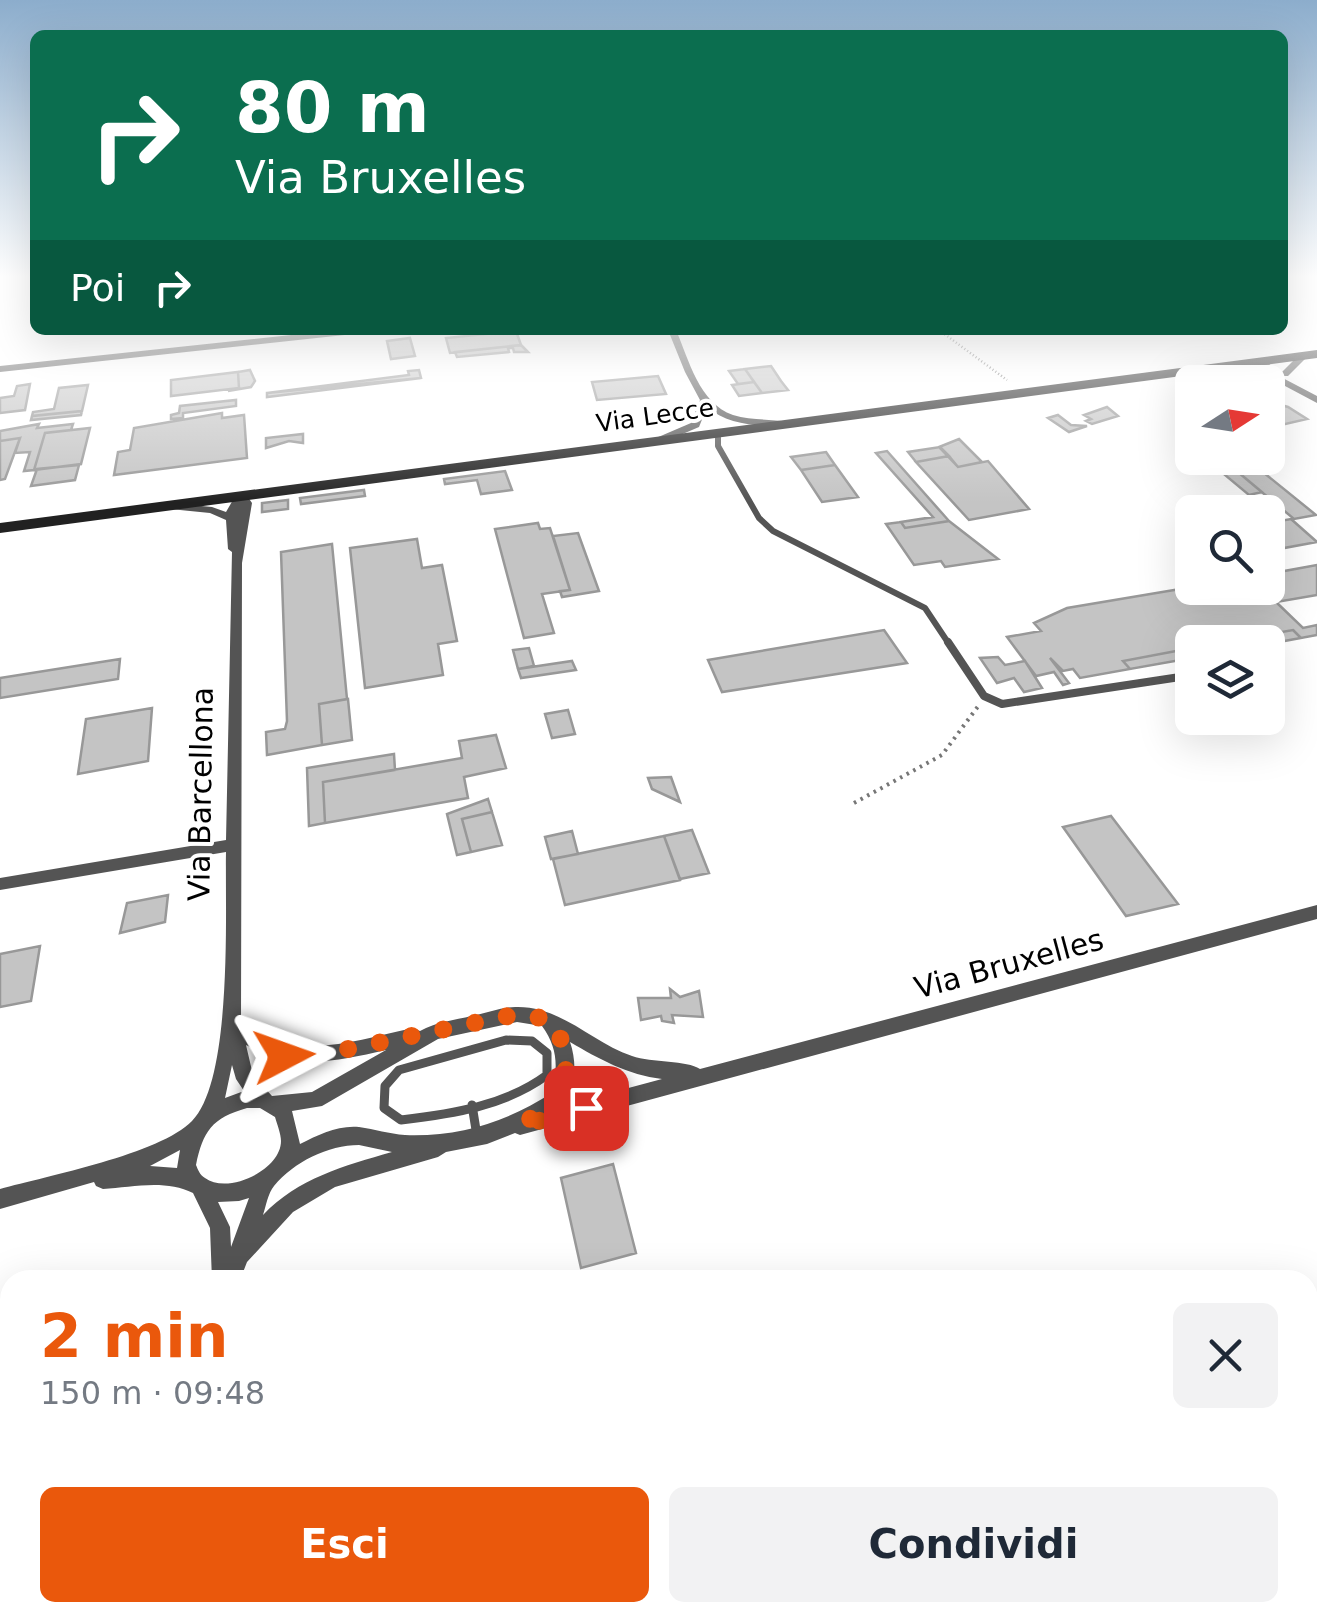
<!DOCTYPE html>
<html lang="it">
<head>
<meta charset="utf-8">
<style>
	:root { --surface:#fff; --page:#f2f2f3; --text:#1f2937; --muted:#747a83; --accent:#ea580c }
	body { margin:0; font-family:"DejaVu Sans",sans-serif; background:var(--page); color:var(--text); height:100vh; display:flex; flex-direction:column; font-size:38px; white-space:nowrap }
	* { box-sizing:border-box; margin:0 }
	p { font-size:32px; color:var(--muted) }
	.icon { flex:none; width:55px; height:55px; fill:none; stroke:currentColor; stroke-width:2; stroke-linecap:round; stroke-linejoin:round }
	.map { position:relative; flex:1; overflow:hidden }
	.sheet { position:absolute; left:0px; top:1270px; width:1318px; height:352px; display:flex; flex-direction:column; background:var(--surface); border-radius:30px 30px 0 0; box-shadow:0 10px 40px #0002 }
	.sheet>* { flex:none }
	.top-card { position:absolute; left:30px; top:30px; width:1258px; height:305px; border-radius:15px; box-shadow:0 10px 40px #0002; background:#0b6e4f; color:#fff; overflow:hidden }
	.needle { width:65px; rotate:78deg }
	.buttons { position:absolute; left:1175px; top:365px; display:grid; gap:20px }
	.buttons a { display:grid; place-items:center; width:110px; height:110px; border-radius:15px; background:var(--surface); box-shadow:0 10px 40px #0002; font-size:50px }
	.pin { position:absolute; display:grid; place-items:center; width:85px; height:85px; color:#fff; margin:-42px; border-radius:20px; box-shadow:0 5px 15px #0006 }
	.me { position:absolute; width:110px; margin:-55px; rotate:86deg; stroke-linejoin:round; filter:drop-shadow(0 0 8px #0008) }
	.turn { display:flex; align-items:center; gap:35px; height:210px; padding:0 40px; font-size:45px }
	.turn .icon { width:130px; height:130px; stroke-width:2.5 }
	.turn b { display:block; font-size:70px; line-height:85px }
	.then { display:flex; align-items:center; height:95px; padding:0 40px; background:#0003; gap:20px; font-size:38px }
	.round { display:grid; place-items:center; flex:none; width:105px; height:105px; border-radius:15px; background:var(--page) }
	.headline { display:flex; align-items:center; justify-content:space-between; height:170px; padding:0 40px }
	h1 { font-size:60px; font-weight:800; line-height:75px; color:var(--accent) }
	.button { display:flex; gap:20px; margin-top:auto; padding:20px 40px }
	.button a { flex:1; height:115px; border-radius:15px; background:var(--accent); color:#fff; font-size:40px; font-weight:800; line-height:115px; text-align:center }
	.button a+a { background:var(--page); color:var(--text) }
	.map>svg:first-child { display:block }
	.building { fill:#c4c4c4; stroke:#989898; stroke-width:2.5 }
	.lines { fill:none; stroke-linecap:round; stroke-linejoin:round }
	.path-far1 { stroke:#767676; stroke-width:2.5; stroke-dasharray:1 2.5; stroke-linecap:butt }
	.path { stroke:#767676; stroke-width:4; stroke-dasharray:2.5 5; stroke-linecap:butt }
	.lane-far3 { stroke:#545454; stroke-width:5 }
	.lane-far2 { stroke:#545454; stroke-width:6 }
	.lane-far1 { stroke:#545454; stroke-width:8 }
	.lane { stroke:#545454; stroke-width:9 }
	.street { fill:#545454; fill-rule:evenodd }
	.secondary { fill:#212121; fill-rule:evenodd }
	.route { stroke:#ea580c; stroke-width:18; stroke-dasharray:0 32.4 }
	.labels { text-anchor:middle; stroke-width:8; stroke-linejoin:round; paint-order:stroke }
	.far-street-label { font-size:25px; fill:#000; stroke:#fff }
	.street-label { font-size:30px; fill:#000; stroke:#fff }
</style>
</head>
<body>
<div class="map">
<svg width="1317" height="1622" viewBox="0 0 1317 1622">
	<rect width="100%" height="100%" fill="#fff"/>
	<path class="building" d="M516,331L521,345L450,353L446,338Z
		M410,338L415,356L391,359L387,341Z
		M521,345L528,352H514L513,348H508L509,352L457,357L455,352Z
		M771,366L781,381L788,390L762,393L745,369Z
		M745,369L754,382L738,384L729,371Z
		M250,370L255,381L251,387L228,391L239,388L238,372Z
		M419,370L421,378L267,393L409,375L408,371Z
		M238,372L239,388L171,396V380Z
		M658,376L666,394L597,400L592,382Z
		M421,378L267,397V393Z
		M754,382L762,393L739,396L732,385Z
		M30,384L25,410L0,413V398L14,396L17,386Z
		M88,385L82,411L32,416L33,412L54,409L59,388Z
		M236,400V406L183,413V418L171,419V415L179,413L180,406Z
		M1274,403L1288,407L1307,419L1268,428V405Z
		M1107,407L1118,416L1092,424L1086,421L1091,419L1084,415Z
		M82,411L81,415L31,420L32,416Z
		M222,413V418L244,415L247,458L114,475L118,452L130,450L134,428Z
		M1058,415L1071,425L1087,426L1069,432L1048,418Z
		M39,424L37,428L73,424L71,430L45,433L34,470L24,471L30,452L15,453L20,438L0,441V431Z
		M90,428L81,464L34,470L45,433Z
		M303,434V443L289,441L266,448V438Z
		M20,438L5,479L0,480V441Z
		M959,439L982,462L958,467L939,447Z
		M940,447L949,456L916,462L908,452Z
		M887,451L949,521L905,528L901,522L933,517L876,453Z
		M826,452L835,465L801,470L791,457Z
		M949,456L958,467L988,461L1029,509L969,520L916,462Z
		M1253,464L1316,515L1294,519L1232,467Z
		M79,465L75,480L31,486L37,469Z
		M835,465L858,497L822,502L801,470Z
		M1232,467L1262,492L1249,495L1219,470Z
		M505,471L512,490L481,494L477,480L445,484L444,479Z
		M364,490L365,496L301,504L300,498Z
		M288,500V509L262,512V503Z
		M1291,519L1317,542L1268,551V523Z
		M949,521L998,559L945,567L941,561L914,565L886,524L901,522L905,528Z
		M538,523L540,529L550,528L570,590L542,594L554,633L524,638L495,529Z
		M578,533L599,591L562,597L560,591L570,590L553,536Z
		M417,539L422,568L442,565L457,641L438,644L443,675L365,688L350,548Z
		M332,544L347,699L319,704L322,745L267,755L266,732L285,729L287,721L281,552Z
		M1317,565V595L1276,602L1303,628L1317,625V635L1301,638L1293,630L1225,642H1192V648L1123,661L1130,669L1080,678L1073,669L1063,671L1050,658L1069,683L1063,685L1054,672L1036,676L1007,637L1041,631L1034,623L1067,608L1192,587L1268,588V574Z
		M884,630L907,663L722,692L708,660Z
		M1293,630L1301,638L1268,644L1225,642Z
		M529,648L534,666L518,669L513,650Z
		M1192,648V658L1130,669L1123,661Z
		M998,657L1005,665L1025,661L1042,688L1024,692L1014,678L997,683L980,658Z
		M120,659L118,679L0,698V678Z
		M572,661L576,670L521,678L518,669Z
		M348,699L352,740L322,745L319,704Z
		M152,708L148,761L78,774L86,719Z
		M568,710L575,734L552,738L545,714Z
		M496,735L506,768L464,777L468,798L325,823L323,782L462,758L459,741Z
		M394,754L395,770L323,782L325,823L309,826L307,768Z
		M671,777L680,802L652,789L648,778Z
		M488,799L492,812L462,819L471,852L457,855L447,814Z
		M492,812L502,845L471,852L462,819Z
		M1111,816L1178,904L1126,916L1063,827Z
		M692,830L709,873L680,879L664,836Z
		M572,831L578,854L551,859L545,837Z
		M664,836L680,880L565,905L553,859Z
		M168,895L165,922L120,933L127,903Z
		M40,946L31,1001L0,1007V954Z
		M670,989L680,997L699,991L703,1017L672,1015L674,1023L662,1021L661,1016L641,1020L638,998H671Z
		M613,1164L636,1253L581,1268L561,1178Z
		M10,1313V1502L0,1505V1315Z
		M108,1612H133V1622H77Z"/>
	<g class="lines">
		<path class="path-far1" d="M939,330L1007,380"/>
		<path class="path" d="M854,803L942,755L979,705"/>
		<path class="lane-far3" d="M718,432V440"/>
		<path class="lane-far2" d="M718,438V446L759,518L773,531L925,608L949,644"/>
		<path class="lane-far1" d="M948,642L984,696L1002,704L1180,677"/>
		<path class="lane" d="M506,1040L532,1041L547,1053V1075C505,1106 452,1114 401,1120L384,1108L385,1086L399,1070Z
			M472,1105L477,1136"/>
		<path class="street" d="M338,330H367L363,333L0,372V366Z
			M668,330H676C689,360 699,403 733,415C749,420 766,419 782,421V425C757,427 726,424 707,407L699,427L664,442H656V438L691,423L700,400L685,372Z
			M1301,353L1309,355L1288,376H1282V372Z
			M1260,359H1266L1277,375L1317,396V403L1270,378L1213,367L1218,364L1266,372L1258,361Z
			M241,492L245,493L252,503L242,563L241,1022C301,1062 348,1042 413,1028L420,1031C436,1022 454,1020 472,1016C487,1013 504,1006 518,1007C562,1007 593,1043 632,1056C652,1063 687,1060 700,1069L1317,905V919L520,1135L515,1133L487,1144L446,1152L438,1157L335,1187L293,1212L247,1262L240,1280H212L210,1228L193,1193C166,1179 132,1187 103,1189L96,1186L94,1182L0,1209V1189C47,1176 160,1154 192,1121C233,1079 225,912 226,852L0,890V878L226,840L232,552L228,549L226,520L210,513L170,509L164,506L170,503L212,507L226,512L237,493ZM517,1022L542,1026C558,1048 558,1067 552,1093C506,1122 460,1137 405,1135C389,1134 375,1129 359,1127C338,1125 318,1135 300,1144L292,1111L322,1106L438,1039ZM570,1042C599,1059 628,1075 662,1079L565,1105C576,1086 577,1062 570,1042ZM246,1045C296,1070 334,1062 386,1050L312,1092L272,1096L253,1075ZM232,1065L236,1079L244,1091L225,1098ZM247,1108H260L275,1117C277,1124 281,1134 281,1141C281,1170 228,1195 205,1178C200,1175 198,1170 196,1165C203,1131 212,1118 247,1108ZM359,1145L392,1152C344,1166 298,1178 263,1215C266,1206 268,1193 274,1186C294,1162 328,1145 359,1145ZM180,1150L177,1168L150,1166ZM249,1198L231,1247L230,1227L218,1202L239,1201Z
			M212,1612H238V1622H212Z"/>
		<path class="secondary" d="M1317,350V358L0,533V523Z"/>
	</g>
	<linearGradient id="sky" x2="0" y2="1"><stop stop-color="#8cadcc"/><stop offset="0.55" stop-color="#fff"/><stop offset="1" stop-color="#fff" stop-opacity="0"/></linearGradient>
	<rect width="1317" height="503" fill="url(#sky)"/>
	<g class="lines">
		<path class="route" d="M284,1056H314L518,1014L547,1019C571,1048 569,1063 560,1098L520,1126L586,1108"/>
	</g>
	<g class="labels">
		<g class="far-street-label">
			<text transform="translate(655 415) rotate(-8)" y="9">Via Lecce</text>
		</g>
		<g class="street-label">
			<text transform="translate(201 794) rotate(-89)" y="10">Via Barcellona</text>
			<text transform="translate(1009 964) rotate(-15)" y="10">Via Bruxelles</text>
		</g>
	</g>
</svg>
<div class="buttons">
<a><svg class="needle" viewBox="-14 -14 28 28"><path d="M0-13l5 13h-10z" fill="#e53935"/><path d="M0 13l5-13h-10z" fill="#747a83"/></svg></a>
<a><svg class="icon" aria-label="search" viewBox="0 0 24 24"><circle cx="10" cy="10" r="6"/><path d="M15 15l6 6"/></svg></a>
<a><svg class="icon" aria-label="layers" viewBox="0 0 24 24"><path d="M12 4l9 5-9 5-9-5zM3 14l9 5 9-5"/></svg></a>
</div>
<div class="pin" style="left:586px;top:1108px;background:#d93025"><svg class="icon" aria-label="arrive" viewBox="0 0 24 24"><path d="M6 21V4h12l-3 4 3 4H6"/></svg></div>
<svg class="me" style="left:284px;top:1056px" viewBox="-20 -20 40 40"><path d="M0-17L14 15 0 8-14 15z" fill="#ea580c" stroke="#fff" stroke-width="4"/></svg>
<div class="top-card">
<div class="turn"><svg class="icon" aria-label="right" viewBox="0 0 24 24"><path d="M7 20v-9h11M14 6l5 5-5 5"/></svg><div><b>80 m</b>Via Bruxelles</div></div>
<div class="then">Poi<svg class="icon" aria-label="right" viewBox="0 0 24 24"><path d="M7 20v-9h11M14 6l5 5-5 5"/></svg></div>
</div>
<section class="sheet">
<div class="headline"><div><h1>2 min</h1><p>150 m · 09:48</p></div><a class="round"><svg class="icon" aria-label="close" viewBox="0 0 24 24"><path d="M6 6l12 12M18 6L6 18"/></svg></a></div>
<div class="button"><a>Esci</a><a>Condividi</a></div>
</section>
</div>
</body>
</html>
